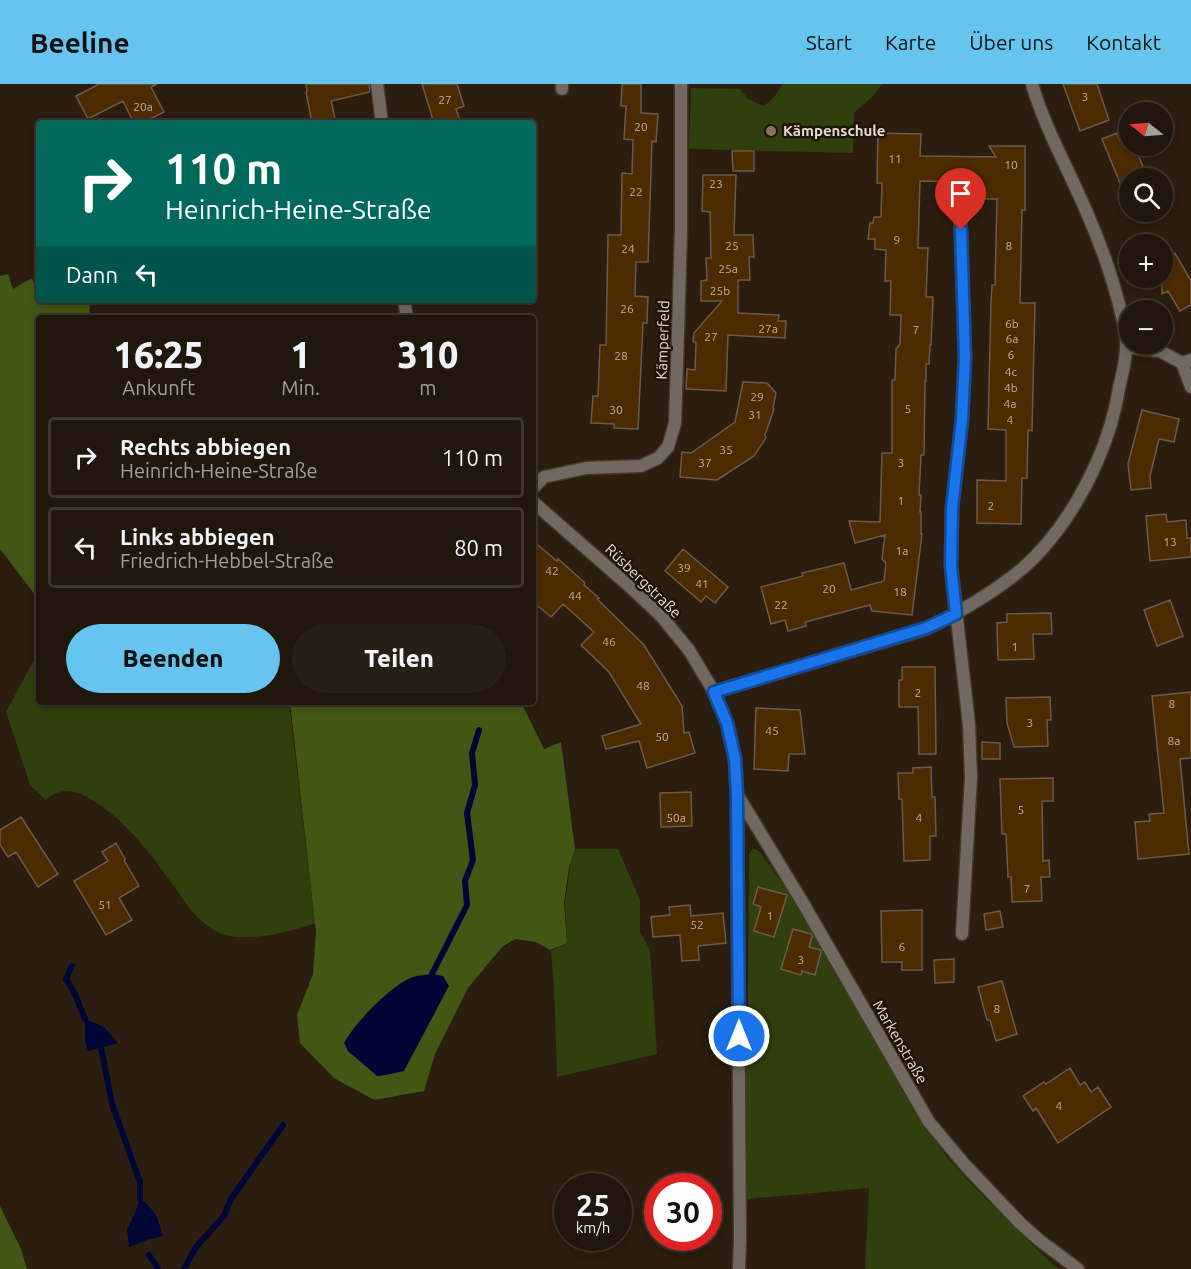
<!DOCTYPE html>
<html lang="de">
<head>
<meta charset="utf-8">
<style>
	:root { --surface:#20160b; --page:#281f14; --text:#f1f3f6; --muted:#a29f9d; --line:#3d352c; --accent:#65c5ee }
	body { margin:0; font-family:Ubuntu,sans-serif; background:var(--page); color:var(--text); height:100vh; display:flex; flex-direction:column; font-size:22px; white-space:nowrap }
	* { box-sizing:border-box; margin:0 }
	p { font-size:20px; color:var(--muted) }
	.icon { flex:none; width:33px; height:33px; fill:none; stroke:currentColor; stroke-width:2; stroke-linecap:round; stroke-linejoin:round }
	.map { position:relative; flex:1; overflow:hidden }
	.details { position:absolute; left:36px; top:231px; width:500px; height:390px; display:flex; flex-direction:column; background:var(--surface); border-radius:6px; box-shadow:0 3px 9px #0003,0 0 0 2px var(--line) }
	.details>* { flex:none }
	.guide { position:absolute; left:36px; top:36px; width:500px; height:183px; border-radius:6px; box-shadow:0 3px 9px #0003,0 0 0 2px var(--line); background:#00695c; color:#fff; overflow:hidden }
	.needle { width:39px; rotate:287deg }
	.fabs { position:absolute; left:1119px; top:18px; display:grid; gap:12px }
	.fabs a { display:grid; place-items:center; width:54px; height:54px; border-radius:50%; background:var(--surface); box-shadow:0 3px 9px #0003,0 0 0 2px var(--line); font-size:30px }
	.speed { position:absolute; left:554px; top:1089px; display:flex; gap:12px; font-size:30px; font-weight:700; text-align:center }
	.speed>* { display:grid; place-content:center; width:78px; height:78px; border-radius:50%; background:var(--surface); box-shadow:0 3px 9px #0003,0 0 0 2px var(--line); line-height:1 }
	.speed small { font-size:15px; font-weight:400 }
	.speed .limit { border:9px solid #d22; background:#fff; color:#111 }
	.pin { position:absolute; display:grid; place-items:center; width:51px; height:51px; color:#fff; margin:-62px -26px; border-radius:50% 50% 50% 0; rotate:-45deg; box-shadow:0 0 6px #0007 }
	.pin .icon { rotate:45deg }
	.me { position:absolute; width:66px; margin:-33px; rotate:0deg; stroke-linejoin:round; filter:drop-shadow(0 0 4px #0008) }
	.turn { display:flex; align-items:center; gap:21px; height:126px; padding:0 30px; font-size:27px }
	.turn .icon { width:78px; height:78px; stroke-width:2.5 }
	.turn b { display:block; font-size:42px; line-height:51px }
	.then { display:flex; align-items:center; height:57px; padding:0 30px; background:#0003; gap:12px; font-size:22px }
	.eta { display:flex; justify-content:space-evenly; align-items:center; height:102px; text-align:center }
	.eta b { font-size:36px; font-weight:800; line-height:42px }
	.primary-button { display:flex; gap:12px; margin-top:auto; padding:12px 30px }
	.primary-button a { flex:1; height:69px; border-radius:36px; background:var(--accent); color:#111; font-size:24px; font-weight:800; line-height:69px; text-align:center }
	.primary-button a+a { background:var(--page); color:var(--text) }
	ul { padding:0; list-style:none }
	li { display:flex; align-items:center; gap:18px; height:81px; margin:0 12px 9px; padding:0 18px; border:3px solid var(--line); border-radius:6px }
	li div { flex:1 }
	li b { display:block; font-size:22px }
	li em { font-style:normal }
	header { display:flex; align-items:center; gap:36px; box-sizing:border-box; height:84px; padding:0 30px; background:var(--accent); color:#111 }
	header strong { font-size:28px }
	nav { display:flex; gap:33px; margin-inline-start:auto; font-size:21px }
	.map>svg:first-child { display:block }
	.green { fill:#30400d }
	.forest { fill:#425713 }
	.water { fill:#000737 }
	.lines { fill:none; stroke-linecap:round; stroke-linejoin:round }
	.stream { stroke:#000737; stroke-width:6 }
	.building { fill:#4c2b01; stroke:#6b5a4b; stroke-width:1.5 }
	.lane-casing { stroke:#45382a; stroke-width:15 }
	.street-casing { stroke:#45382a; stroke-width:15 }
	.lane { stroke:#706861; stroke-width:12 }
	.street { stroke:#706861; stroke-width:12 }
	.route-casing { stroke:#114b97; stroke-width:15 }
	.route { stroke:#1a73e8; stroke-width:10 }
	.education-dot { fill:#8d6e63; stroke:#211406; stroke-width:2 }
	.labels { text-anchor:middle; stroke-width:5; stroke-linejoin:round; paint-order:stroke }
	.number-label { font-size:12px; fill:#bfaf9e }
	.poi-label { font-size:15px; font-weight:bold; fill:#e5dbd2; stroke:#211406; text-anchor:start }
	.street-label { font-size:15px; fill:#e5dbd2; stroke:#211406 }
</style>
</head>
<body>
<header>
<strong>Beeline</strong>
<nav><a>Start</a><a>Karte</a><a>Über uns</a><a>Kontakt</a></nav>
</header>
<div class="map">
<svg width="1191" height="1185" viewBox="0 0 1191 1185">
	<rect width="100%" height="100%" fill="#2b1d0f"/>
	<path class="green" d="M782,0H882L873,12L854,29L853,69L689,65L691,4L740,5L748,15L763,22C773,16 777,10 782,0Z
		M39,567V618H202V620L215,618H289L315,839C293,848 247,858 225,851C215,848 206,841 198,834C189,824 181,812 173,801C151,770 128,739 95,718C78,707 63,701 46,716L30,701L6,628Z
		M753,764L759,767L805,831L923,1041L947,1073L975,1104L1022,1151L1058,1185H865L869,1104L747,1115L744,941L748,923L749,770Z
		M575,765H618L640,816V848L650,866L657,970L557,993L554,903L551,867L567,859L565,818L570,784Z"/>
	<path class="forest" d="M8,190L13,205L32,194L36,207L39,206V216H89L90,234H39V516L0,465V192Z
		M290,618H521L544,665L561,658L575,765L569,784L564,818L567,859L550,866L536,858L515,855L502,863L468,904L435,970L424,1007L374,1016L334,994L300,959L297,931L313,890L316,848Z
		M0,1122L21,1165L27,1185H0Z"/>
	<path class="water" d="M432,890L443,892L449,902L404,987L386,991L377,992L348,967L344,959C354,940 392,900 413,893C419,891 426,891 432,890Z
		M85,935L104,943L118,959L88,967L85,958Z
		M140,1115C156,1126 158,1135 163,1152L147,1156L129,1163L127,1145L135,1129Z"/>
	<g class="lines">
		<path class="stream" d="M72,882L66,895L74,908L85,935
			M432,890L467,821L465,797L473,776L467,729L475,701L472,669L479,646
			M101,963L112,1020L140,1098V1115
			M149,1171L158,1185
			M184,1185L196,1163L224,1132L231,1115L283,1041"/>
	</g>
	<path class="building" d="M99,0H157L151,3L164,28L142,39H134L123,17L88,35L76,12Z
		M306,0H369L370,8L331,17L336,39H312L306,8L307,7Z
		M422,0H457L464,22L456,25L461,39H434Z
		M622,0H641V29L658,30L656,58L652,57L648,178H636L635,212L648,213L647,239H643L638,345L614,344V340L591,339L593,312H598L600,261H606L608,151H621L622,89L632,90L633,56L624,55L626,22H621Z
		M1063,0H1097L1109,36L1080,47Z
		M878,49L921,50L920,72L996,73L989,62H1025V126H1022L1020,219H1035L1032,347L1028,346L1027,394H1022L1021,440L977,439V396L1006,397V346L988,345L991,218L992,201H995L997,115H967L968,98L920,97L918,164H928L926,213H933L931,261H930L929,280H926V297H925L924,371H921L919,411H921L920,428H921V450H922L912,531L872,527L870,521L805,538L806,542L788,547L785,536L771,540L761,503L803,492L802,489L844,479L851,506L884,497L886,479L882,475L885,451L855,459L849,437L880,438L882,369H892V296H895L896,265L900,260L901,231H890L891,197H885L886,166L875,165V155H868L870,139H873L874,133H881L882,99H877Z
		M1117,49L1120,57L1130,53V62H1134L1146,89L1120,99L1102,55Z
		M732,67H754V87H733Z
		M703,91H736L734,151H753L754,173H749L750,196H738V229L779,231L778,237H786L785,254L728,251L726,307L686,305L687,285L695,286L696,259L693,257L694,249L722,217H701V197L707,196L706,174H711L710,128L702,127Z
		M1175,169L1191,197V221L1180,227L1168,207L1162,210V176Z
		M743,298L767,299L776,309L773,324L774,325L765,351L766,354L754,372L717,396L680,393L682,368L691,369L735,338Z
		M1142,326L1179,335L1174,358L1159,355L1150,392L1151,404L1131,406L1128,380Z
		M1166,430L1167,438L1186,436L1187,454H1191V473L1150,477L1146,432Z
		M532,456L557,477L558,475L585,499L584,501L599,514L597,515L644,561L682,622L684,649L689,648L695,669L647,684L639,657L606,665L602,652L641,640L609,588L581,561L594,548L563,520L551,533L532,517Z
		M683,465L728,503L715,519L706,512L701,518L665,487Z
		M1170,516L1183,552L1157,562L1144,526Z
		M1051,529L1052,550H1033L1034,575L998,576L997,539L1007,538V530Z
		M902,583H935L936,670H919L918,623H899V596H902Z
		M1191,608V674L1180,675L1189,770L1138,775L1135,738L1150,737L1149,730L1164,729L1152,612Z
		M1050,613L1051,636H1047L1048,662L1014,663L1007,639L1006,614Z
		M756,624L800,626L805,670H789L788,687L754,685Z
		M982,658L1000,659V675H982Z
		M931,683L932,713H935L936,752H930V776L904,777L902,715H899L898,689H913V684Z
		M1053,694V717H1042L1043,777L1049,776L1050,793H1041L1042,817L1012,818L1011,793H1008L1006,750H1002L1000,695Z
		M691,708L692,742L661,743L660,709Z
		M21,733L58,790L38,803L16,768L8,773L0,761V746Z
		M116,759L125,775L124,776L139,802L119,814L132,836L106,851L74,797L108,777L102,768Z
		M758,803L787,811L774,853L754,847L761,823L753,820Z
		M690,821L691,832L723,829L726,859L698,862L699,876L682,877L680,851L653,853L651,833L670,831L669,823Z
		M922,826V886H902V878H882L881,827Z
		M1000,827L1003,843L986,846L984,830Z
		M793,845L811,850L812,852L809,863L821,866V868L815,891L802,887L801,891L781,885Z
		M954,875V898L935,899L934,876Z
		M1002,897L1017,950L996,957L990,936H987L978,903Z
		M1070,984L1080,1001L1085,998L1091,1008L1098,1003L1111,1023L1058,1059L1036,1024L1033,1027L1023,1012L1044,998L1046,1000Z"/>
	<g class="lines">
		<g class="lane-casing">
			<path id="lane" d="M562,5V0"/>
		</g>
		<g class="street-casing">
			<path id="street" d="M377,0L382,39
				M960,124L965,274L962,335L952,424L951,482L969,641L971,693L962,850
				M404,216L407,234
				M1126,263L1160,267L1182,279L1191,276
				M1182,279L1191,303
				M532,405L544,393L586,384L641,382L658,374L668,363L675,339L678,248L681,146V0
				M532,417L628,501L661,532L689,566L714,608L727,639L735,675L737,711L740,1155L739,1185
				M714,608L926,545C960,528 993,509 1022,485C1071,442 1109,368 1119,304C1122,291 1126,277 1126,264C1127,255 1125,245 1123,237C1115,201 1102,163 1087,129C1069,86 1045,45 1032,0
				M738,712L803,819L929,1038L965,1081L1020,1139L1039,1156L1078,1185"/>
		</g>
		<use href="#lane" class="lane"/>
		<use href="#street" class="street"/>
	</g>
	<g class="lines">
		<g class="route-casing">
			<path id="route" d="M739,952L737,711L735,675L727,639L714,608L926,544L956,530L951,482L952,424L962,335L965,274L961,146"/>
		</g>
		<use href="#route" class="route"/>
	</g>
	<circle class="education-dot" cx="771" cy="47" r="6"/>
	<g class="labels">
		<g class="number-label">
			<text x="1085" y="17">3</text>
			<text x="445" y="20">27</text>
			<text x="143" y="27">20a</text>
			<text x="641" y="47">20</text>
			<text x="895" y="79">11</text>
			<text x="1011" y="85">10</text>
			<text x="716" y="104">23</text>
			<text x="636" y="112">22</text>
			<text x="897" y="160">9</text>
			<text x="732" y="166">25</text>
			<text x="1009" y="166">8</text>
			<text x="628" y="169">24</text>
			<text x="728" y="189">25a</text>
			<text x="720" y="211">25b</text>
			<text x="627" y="229">26</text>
			<text x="1012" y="244">6b</text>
			<text x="768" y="249">27a</text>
			<text x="916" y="250">7</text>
			<text x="711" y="257">27</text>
			<text x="1012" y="259">6a</text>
			<text x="1011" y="275">6</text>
			<text x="621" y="276">28</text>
			<text x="1011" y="292">4c</text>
			<text x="1011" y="308">4b</text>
			<text x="757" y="317">29</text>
			<text x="1010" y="324">4a</text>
			<text x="908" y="329">5</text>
			<text x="616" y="330">30</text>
			<text x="755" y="335">31</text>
			<text x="1010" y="340">4</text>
			<text x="726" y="370">35</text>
			<text x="705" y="383">37</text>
			<text x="901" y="383">3</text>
			<text x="901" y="421">1</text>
			<text x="991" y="426">2</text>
			<text x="1170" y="462">13</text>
			<text x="902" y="471">1a</text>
			<text x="684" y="488">39</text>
			<text x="552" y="491">42</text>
			<text x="702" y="504">41</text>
			<text x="829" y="509">20</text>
			<text x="900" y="512">18</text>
			<text x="575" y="516">44</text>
			<text x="781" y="525">22</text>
			<text x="609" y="562">46</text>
			<text x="1015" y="567">1</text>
			<text x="643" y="606">48</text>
			<text x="918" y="613">2</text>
			<text x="1172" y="624">8</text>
			<text x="1030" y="643">3</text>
			<text x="772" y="651">45</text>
			<text x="662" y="657">50</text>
			<text x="1174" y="661">8a</text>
			<text x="1021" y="730">5</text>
			<text x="676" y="738">50a</text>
			<text x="919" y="738">4</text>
			<text x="1027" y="809">7</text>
			<text x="105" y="825">51</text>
			<text x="770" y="836">1</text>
			<text x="697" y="845">52</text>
			<text x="902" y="867">6</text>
			<text x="801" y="880">3</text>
			<text x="997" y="929">8</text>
			<text x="1059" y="1026">4</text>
		</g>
		<g class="poi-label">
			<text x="783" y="52">Kämpenschule</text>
		</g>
		<g class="street-label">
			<text transform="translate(663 256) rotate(-88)" y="5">Kämperfeld</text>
			<text transform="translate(643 497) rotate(44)" y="5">Rüsbergstraße</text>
			<text transform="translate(900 958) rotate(60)" y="5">Markenstraße</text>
		</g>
	</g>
</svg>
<div class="fabs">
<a><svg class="needle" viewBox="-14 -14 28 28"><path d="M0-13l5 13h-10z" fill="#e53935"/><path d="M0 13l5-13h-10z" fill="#a29f9d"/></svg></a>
<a><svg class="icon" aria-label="search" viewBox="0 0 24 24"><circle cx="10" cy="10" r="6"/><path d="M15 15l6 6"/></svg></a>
<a>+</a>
<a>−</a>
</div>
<div class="speed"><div>25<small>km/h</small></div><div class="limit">30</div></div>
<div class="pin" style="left:961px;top:146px;background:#d93025"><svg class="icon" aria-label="arrive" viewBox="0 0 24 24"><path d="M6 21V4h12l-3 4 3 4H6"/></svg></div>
<svg class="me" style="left:739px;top:952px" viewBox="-20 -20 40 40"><circle r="17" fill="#1a73e8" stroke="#fff" stroke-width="3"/><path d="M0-11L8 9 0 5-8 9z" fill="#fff"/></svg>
<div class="guide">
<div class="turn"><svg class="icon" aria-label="right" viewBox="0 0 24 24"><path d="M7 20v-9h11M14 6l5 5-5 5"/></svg><div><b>110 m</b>Heinrich-Heine-Straße</div></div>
<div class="then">Dann<svg class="icon" aria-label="left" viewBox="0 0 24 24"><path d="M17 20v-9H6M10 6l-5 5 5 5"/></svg></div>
</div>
<section class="details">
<div class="eta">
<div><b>16:25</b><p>Ankunft</p></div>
<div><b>1</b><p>Min.</p></div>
<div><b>310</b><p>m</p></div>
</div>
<ul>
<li><svg class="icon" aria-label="right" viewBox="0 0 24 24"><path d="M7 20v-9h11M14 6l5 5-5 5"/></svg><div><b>Rechts abbiegen</b><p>Heinrich-Heine-Straße</p></div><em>110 m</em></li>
<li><svg class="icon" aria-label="left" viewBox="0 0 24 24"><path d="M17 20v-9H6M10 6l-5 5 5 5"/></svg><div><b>Links abbiegen</b><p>Friedrich-Hebbel-Straße</p></div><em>80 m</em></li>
</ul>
<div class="primary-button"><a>Beenden</a><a>Teilen</a></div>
</section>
</div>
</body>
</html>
